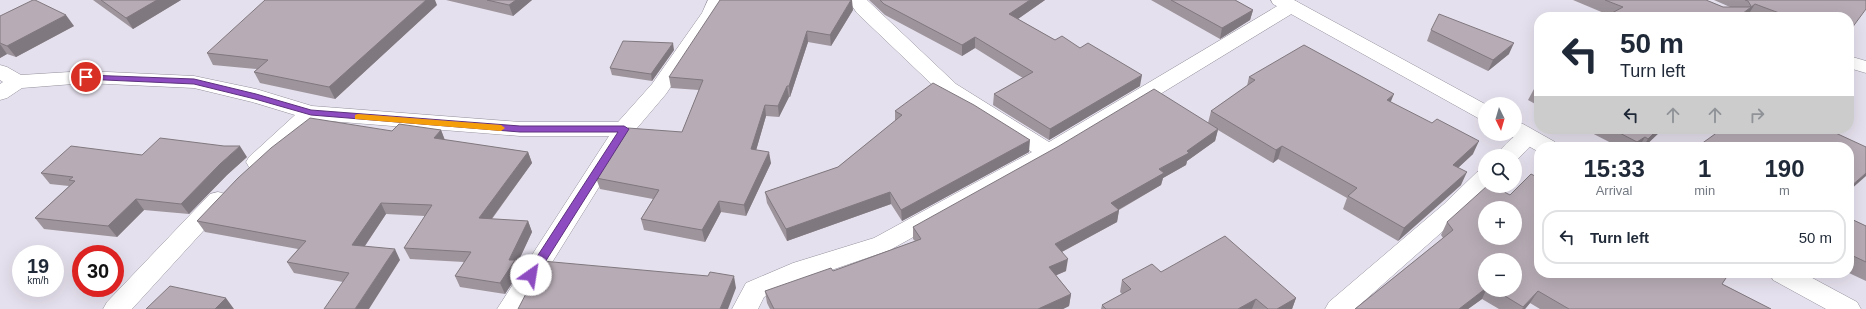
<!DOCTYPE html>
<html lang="en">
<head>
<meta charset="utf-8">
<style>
	:root { --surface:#fff; --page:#f6f6f7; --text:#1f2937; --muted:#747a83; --line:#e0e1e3 }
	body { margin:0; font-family:Helvetica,sans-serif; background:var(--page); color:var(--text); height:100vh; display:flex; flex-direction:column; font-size:15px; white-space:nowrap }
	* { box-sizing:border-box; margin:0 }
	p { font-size:13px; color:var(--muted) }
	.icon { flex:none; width:22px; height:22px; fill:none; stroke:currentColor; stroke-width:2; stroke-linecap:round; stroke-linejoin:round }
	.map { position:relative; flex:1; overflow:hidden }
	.details { position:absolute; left:1534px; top:142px; width:320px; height:136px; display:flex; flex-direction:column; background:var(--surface); border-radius:16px; box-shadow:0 4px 16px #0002 }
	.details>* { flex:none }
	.hud { position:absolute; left:1534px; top:12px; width:320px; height:122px; border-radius:16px; box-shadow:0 4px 16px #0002; background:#fff; color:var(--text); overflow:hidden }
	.needle { width:26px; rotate:175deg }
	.buttons { position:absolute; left:1478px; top:97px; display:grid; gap:8px }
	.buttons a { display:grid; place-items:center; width:44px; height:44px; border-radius:50%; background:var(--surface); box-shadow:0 4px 16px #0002; font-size:20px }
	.speed { position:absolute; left:12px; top:245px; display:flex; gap:8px; font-size:20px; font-weight:700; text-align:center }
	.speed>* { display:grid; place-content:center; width:52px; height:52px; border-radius:50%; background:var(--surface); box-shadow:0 4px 16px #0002; line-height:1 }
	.speed small { font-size:10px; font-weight:400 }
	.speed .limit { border:6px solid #d22; background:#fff; color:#111 }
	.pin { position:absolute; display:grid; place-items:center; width:34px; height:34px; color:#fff; margin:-17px; border:2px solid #fff; border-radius:50%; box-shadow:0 1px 4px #0007 }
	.me { position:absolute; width:44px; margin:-22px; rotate:32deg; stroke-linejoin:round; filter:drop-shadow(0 0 3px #0008) }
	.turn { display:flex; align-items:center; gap:14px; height:84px; padding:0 20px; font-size:18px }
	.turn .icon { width:52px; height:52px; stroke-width:2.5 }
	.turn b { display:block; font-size:28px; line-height:34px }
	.lanes { display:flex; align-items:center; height:38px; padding:0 20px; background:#0003; justify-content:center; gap:20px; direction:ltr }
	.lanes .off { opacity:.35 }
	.eta { display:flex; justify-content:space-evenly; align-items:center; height:68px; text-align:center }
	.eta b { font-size:24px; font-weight:600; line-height:28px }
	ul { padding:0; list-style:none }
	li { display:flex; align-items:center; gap:12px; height:54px; margin:0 8px 6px; padding:0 12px; border:2px solid var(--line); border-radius:16px }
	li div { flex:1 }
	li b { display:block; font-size:15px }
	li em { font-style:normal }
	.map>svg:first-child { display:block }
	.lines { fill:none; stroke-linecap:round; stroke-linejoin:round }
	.street-casing { stroke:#95919d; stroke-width:1 }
	.secondary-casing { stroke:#95919d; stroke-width:1 }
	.street { fill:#fff; fill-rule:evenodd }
	.secondary { fill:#fff; fill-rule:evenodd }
	.wall { fill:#9d949c; fill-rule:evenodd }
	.shaded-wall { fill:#80787f }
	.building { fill:#b7acb5; stroke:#80787f; fill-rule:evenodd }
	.route { fill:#8e4cc1; stroke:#5c317d }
	.slow { fill:#f59e0b }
</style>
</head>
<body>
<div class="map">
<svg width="1866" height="309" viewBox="0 0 1866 309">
	<rect width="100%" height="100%" fill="#e5e0ed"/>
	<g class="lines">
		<g class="street-casing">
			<path id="street" d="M708,0H726L720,13L666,94L632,134L523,309H497L609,136H520L316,120L265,167L257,170L249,167L246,162L249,157L295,115L252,102L194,88L86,83L22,88L7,98L0,100V84L3,82L0,80V65L7,67L21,75L86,71L194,76L256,89L312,106L520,122H618L652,84L702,13Z
				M848,0H867L956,84L1049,142L1284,2L1291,0L1298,2L1300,6L1298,10L1057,157L890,250L811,277L764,297L758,309H732L746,283L793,263L874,238L1032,152L942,94L857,13Z
				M1849,56L1866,61V73L1849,68Z
				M1528,130L1536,132L1539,137L1516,161L1515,156H1497C1503,145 1516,133 1528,130Z
				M1485,170V186H1491L1460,216L1355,309H1325L1329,302L1444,204L1477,172Z
				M218,192L226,194L230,200L226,206L132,309H103L107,302L210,194Z"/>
		</g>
		<g class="secondary-casing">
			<path id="secondary" d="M1271,0H1294L1485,104V120L1478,118L1273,4Z
				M1515,122L1523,124L1555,142L1558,147H1539V152L1507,134H1515Z
				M1770,273H1803L1857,302L1861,309H1826L1773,280Z"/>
		</g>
		<use href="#street" class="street"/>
		<use href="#secondary" class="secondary"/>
	</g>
	<path class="wall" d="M93,0H181L133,29Z
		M446,0H532L513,16Z
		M869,0H1045L1018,19L1055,40L1140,86L1049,140L993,105L994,94L1023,78L975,48L962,56L885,15Z
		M1151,0H1235L1253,10L1250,20L1220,39Z
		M1573,0H1706L1723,7H1730L1714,0H1866L1849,17H1754L1748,15L1744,17H1610L1611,16Z
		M437,5L335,99L260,83L254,72L257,69L213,65L207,53Z
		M853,10L831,46L808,42L790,97H789L779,117L766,116L756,150L771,163L746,216L721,212L705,242L644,230L641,219L653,199L600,189L596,178L682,132L699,90L671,88L669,77Z
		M0,16L74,26L16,57L7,54L0,58Z
		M1431,30L1509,54L1488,71L1427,41Z
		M674,50L652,81L612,75L610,68Z
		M1249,77L1391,102L1473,154L1458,168L1461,185L1398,241L1343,209L1347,198L1278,159L1273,163L1218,130L1215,141L1187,161L1186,165L1163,178L1161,185L1119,210L1117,222L1062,252L1066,271L1056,275L1071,294L1069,306L1063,309H770L767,303L765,291L833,271L915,241L913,239V227L1208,123L1211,111L1247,86Z
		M1539,85V106L1528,100L1534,89Z
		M895,111L1029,152L902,221L891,204L787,241L767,203L765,192L838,167L895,121Z
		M1584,129H1663L1644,147H1619Z
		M441,130L445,140L528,152L532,163L492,219L528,221L532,232L517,264L520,271L505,294L460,287L455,276L464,262L410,259L404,248L425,216L386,214L365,246L400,260L343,282L294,273L287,262L298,249L205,232L197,221L392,131Z
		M247,157L227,175L189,214L144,210L117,237L44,229L35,218L69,186L50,184L41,173Z
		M1849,218L1866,226V281L1849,273Z
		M1447,222L1539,273L1722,284L1771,309H1540L1530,303L1525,309H1499L1482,299L1468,309H1355L1443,238L1441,235ZM1515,260V290H1485Z
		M1161,272L1296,298L1292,309H1101L1102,305L1122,294L1120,292L1122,280Z"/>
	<path class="shaded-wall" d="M157,0H181L133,29L126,18Z
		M426,0H435L437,5L335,99L329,87Z
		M516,0H532L513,16L509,5Z
		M851,0H852L853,10L831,46L830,35Z
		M1030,0H1045L1009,25V14Z
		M1755,4L1748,15L1744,17H1738Z
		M1253,10L1250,20L1220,39L1222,28Z
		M66,15L74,26L16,57L7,46Z
		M807,31L808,42L790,97L789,86Z
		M975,37V48L962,56V45Z
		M673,43L674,50L652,81L651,74Z
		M1514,43L1509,54L1488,71L1493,60Z
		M0,44L7,54L0,58Z
		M1142,75L1140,86L1049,140L1050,129Z
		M787,86L789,97L779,117L778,106Z
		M1394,94L1389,106L1387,100Z
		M765,105L766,116L753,161L751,149Z
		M1218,129L1215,141L1187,161L1186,165L1163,178L1161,185L1109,215L1111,203Z
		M1658,129H1663L1644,147H1643L1648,139Z
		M441,130L445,141L434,138Z
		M1645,137L1639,147H1634L1637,142Z
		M1030,140L1029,152L902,221L901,210Z
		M1479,141L1473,154L1447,178L1453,165Z
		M240,146L247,157L227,175L189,214L181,204L220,164Z
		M1282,146L1278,159L1273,163L1276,150Z
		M528,152L532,163L484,229L479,218Z
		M769,152L771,163L746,216L744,205Z
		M1467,172L1461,185L1398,241L1404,228Z
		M1866,173V176L1849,191V188Z
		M890,192L891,204L787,241L786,229Z
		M136,199L144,210L117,237L108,226Z
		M719,201L721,212L705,242L702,230Z
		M381,203L386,214L358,256L352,245Z
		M1119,210L1117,222L1054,256L1055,244Z
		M528,221L532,232L517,264L520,271L505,294L500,283L509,260Z
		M395,249L400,260L369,309H355Z
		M1068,259L1066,271L1048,279L1049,267Z
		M734,276L736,288L728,309H720Z
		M1485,289V290H1486L1482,299L1468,309H1459Z
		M1538,291L1530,303L1525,309H1522Z
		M1071,294L1069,306L1063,309H1038Z
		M226,298L234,309H215Z
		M1296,298L1292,309H1277Z
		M1256,299L1252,309H1238Z"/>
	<path class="building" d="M33,0H35L66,15L7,46L0,43V16Z
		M101,0H157L126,18Z
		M265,0H426L329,87L254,72L268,60L207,53Z
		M487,0H516L509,5Z
		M720,0H851L830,35L807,31L789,86H787L778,106L765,105L751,149L769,152L744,205L719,201L702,230L641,219L659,190L596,178L628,128L682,132L703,80L669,77Z
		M880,0H1030L1009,14L1055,40L1062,36L1080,48L1088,43L1142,75L1050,129L994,94L1033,72L975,37L962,45L884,4Z
		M1171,0H1235L1253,10L1222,28Z
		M1605,0H1706L1723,7H1749L1751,6L1748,1L1745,0H1866V9L1849,32V17H1790L1755,4L1738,17H1619L1612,13L1623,7Z
		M1439,14L1514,43L1493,60L1431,30Z
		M623,41L673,43L651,74L610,68Z
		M1304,45L1394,94L1387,100L1432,123L1437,119L1479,141L1453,165L1467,172L1404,228L1348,196L1357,188L1282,146L1276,150L1211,111L1255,80L1249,77Z
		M933,83L974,105L1030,140L901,210L890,192L786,229L765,192L838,167L902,115L895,111Z
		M1539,85V92L1534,89Z
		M1154,89L1218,129L1187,151L1189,153L1159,169L1164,173L1111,203L1119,210L1055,244L1068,259L1049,267L1071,294L1038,309H774L765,291L831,268L833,271L921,239L913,227L1059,146Z
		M310,118L392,131L399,124L441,130L434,138L528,152L479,218L528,221L509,260H515L500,283L455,276L471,252L404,248L432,205L381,203L352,245L395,249L355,309H324L349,273L287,262L306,241L197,221L238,178L271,148Z
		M1612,129H1658L1648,139L1645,137L1637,142Z
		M1722,129H1827L1866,147V173L1849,188V147H1697Z
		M160,138L224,146H240L220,164L181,204L136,199L108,226L35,218L75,181L69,180L73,177L41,173L71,146L142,155Z
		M1531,174L1539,178V273H1716L1726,278L1722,284L1771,309H1569L1538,291L1523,307L1495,290H1515V260H1485V289L1459,309H1355L1453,230L1447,222L1487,186H1493L1510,195ZM1485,208H1515V238H1485Z
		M1849,218L1866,226V262L1849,254Z
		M1225,236L1296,298L1277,309H1268L1256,299L1238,309H1106L1102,305L1131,289L1122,280L1152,264L1161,272Z
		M542,261L708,276L710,272L734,276L720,309H518L530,286H527Z
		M170,286L226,298L215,309H146Z"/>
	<path class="route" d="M86,75L194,79L256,94L311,110L520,126H624L629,129L535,278L531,279L526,275L527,272L618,132H520L311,115L255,99L194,84L83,79V76Z"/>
	<path class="slow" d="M358,114L501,125L505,128L501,131L355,119V115Z"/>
</svg>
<div class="buttons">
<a><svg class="needle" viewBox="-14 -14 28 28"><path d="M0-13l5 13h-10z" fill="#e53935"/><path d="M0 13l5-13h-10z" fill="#747a83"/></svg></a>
<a><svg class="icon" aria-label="search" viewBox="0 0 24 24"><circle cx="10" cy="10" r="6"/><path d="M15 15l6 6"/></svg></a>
<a>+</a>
<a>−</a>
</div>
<div class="speed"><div>19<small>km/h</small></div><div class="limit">30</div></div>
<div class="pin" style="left:86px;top:77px;background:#d93025"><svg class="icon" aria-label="arrive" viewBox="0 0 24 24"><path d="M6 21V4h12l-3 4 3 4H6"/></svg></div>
<svg class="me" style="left:531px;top:275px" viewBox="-20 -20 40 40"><circle r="19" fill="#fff"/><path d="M0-13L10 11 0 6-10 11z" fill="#8e4cc1"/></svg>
<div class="hud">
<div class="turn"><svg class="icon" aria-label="left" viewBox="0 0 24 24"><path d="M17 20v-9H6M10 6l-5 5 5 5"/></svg><div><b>50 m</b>Turn left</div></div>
<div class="lanes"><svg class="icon" aria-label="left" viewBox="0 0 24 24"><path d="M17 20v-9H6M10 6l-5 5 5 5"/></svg><svg class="icon off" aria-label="ahead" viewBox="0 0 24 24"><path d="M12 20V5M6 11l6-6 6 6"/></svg><svg class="icon off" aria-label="ahead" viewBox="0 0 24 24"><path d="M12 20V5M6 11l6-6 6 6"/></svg><svg class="icon off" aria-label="right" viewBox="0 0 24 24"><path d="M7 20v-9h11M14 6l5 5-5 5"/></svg></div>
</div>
<section class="details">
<div class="eta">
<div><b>15:33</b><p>Arrival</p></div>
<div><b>1</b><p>min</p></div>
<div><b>190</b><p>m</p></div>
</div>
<ul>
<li><svg class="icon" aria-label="left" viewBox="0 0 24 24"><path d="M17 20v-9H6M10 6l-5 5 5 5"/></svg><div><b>Turn left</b></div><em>50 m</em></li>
</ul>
</section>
</div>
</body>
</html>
